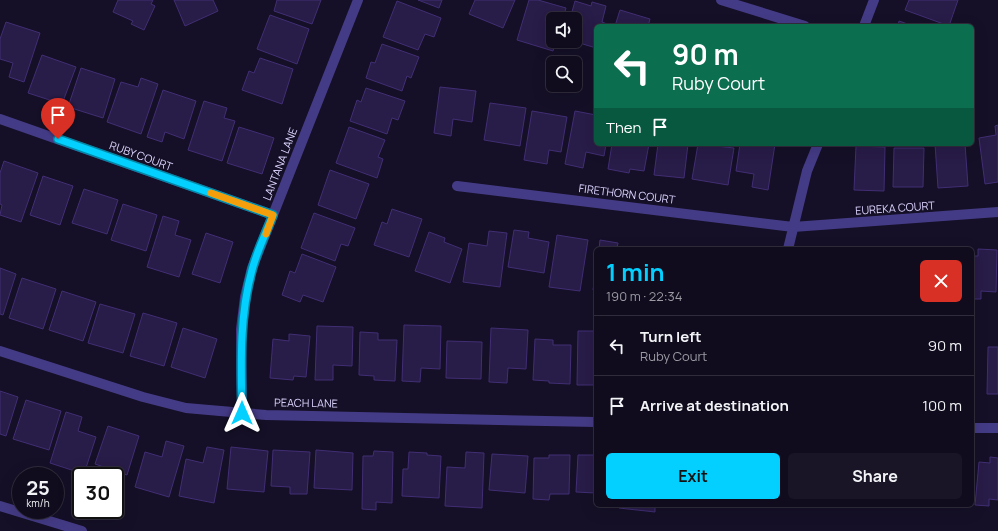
<!DOCTYPE html>
<html lang="en">
<head>
<meta charset="utf-8">
<style>
	:root { --surface:#100c1d; --page:#191526; --text:#f1f3f6; --muted:#9c9ba4; --line:#302c3b; --accent:#03d0fe }
	body { margin:0; font-family:Manrope,sans-serif; background:var(--page); color:var(--text); height:100vh; display:flex; flex-direction:column; font-size:15px; white-space:nowrap }
	* { box-sizing:border-box; margin:0 }
	p { font-size:13px; color:var(--muted) }
	.icon { flex:none; width:22px; height:22px; fill:none; stroke:currentColor; stroke-width:2; stroke-linecap:round; stroke-linejoin:round }
	.map { position:relative; flex:1; overflow:hidden }
	.side { position:absolute; left:594px; top:247px; width:380px; height:260px; display:flex; flex-direction:column; background:var(--surface); border-radius:6px; box-shadow:0 4px 16px #0002,0 0 0 1px var(--line) }
	.side>* { flex:none }
	.guide { position:absolute; left:594px; top:24px; width:380px; height:122px; border-radius:6px; box-shadow:0 4px 16px #0002,0 0 0 1px var(--line); background:#0b6e4f; color:#fff; overflow:hidden }
	.buttons { position:absolute; left:546px; top:12px; display:grid; gap:8px }
	.buttons a { display:grid; place-items:center; width:36px; height:36px; border-radius:6px; background:var(--surface); box-shadow:0 4px 16px #0002,0 0 0 1px var(--line); font-size:20px }
	.speed { position:absolute; left:12px; top:467px; display:flex; gap:8px; font-size:20px; font-weight:700; text-align:center }
	.speed>* { display:grid; place-content:center; width:52px; height:52px; border-radius:50%; background:var(--surface); box-shadow:0 4px 16px #0002,0 0 0 1px var(--line); line-height:1 }
	.speed small { font-size:10px; font-weight:400 }
	.speed .limit { border:2px solid #111; border-radius:6px; background:#fff; color:#111 }
	.pin { position:absolute; display:grid; place-items:center; width:34px; height:34px; color:#fff; margin:-41px -17px; border-radius:50% 50% 50% 0; rotate:-45deg; box-shadow:0 0 4px #0007 }
	.pin .icon { rotate:45deg }
	.me { position:absolute; width:44px; margin:-22px; rotate:0deg; stroke-linejoin:round; filter:drop-shadow(0 0 3px #0008) }
	.turn { display:flex; align-items:center; gap:14px; height:84px; padding:0 12px; font-size:18px }
	.turn .icon { width:52px; height:52px; stroke-width:2.5 }
	.turn b { display:block; font-size:28px; line-height:34px }
	.then { display:flex; align-items:center; height:38px; padding:0 12px; background:#0003; gap:8px; font-size:15px }
	.round { display:grid; place-items:center; flex:none; width:42px; height:42px; border-radius:6px; background:var(--page) }
	.overview { display:flex; align-items:center; justify-content:space-between; height:68px; padding:0 12px }
	h1 { font-size:24px; font-weight:700; line-height:30px; color:var(--accent) }
	.button { display:flex; gap:8px; margin-top:auto; padding:8px 12px }
	.button a { flex:1; height:46px; border-radius:6px; background:var(--accent); color:#111; font-size:16px; font-weight:700; line-height:46px; text-align:center }
	.button a+a { background:var(--page); color:var(--text) }
	ul { padding:0; list-style:none }
	li { display:flex; align-items:center; gap:12px; height:60px; padding:0 12px; border-top:1px solid var(--line) }
	li div { flex:1 }
	li b { display:block; font-size:15px }
	li em { font-style:normal }
	.map>svg:first-child { display:block }
	.building { fill:#281c48; stroke:#412e74 }
	.lines { fill:none; stroke-linecap:round; stroke-linejoin:round }
	.minor { stroke:#443b86; stroke-width:10 }
	.route-casing { stroke:#0287a5; stroke-width:10 }
	.route { stroke:#03d0fe; stroke-width:7 }
	.slow { stroke:#f59e0b; stroke-width:7 }
	.labels { text-anchor:middle; stroke-width:4; stroke-linejoin:round; paint-order:stroke }
	.street-label { font-size:11px; fill:#ded6ff; stroke:#151027 }
</style>
</head>
<body>
<div class="map">
<svg width="998" height="531" viewBox="0 0 998 531">
	<rect width="100%" height="100%" fill="#151027"/>
	<path class="building" d="M118,0H153L151,4L155,6L144,30L131,24L133,21L113,12Z
		M174,0H213L218,11L185,26Z
		M277,0H321L312,24L274,11Z
		M418,0H442L439,8Z
		M475,0H515L503,28L469,14Z
		M529,0H538L566,8L563,19H553V41H556L553,51L517,40Z
		M909,0H958L949,26L905,10Z
		M397,1L441,18L434,37L425,34L418,50L383,37Z
		M575,1L591,6L592,2L606,6L602,22L607,24V26H596V48L573,41H575V19H570Z
		M620,10L650,19L648,26H615Z
		M270,15L309,29L297,64L257,49Z
		M899,21L913,26H898Z
		M6,22L40,33L24,82L9,77L13,63L0,59V39Z
		M382,44L419,57L411,78L407,76L402,91L366,78L371,62L375,63Z
		M42,55L76,67L62,104L28,93Z
		M260,58L293,69L282,104L242,90L249,71L254,73Z
		M81,68L115,79L103,118L68,107Z
		M141,78L158,84L141,134L107,122L121,82L138,87Z
		M440,87L476,91L472,122L453,119L451,136L434,133Z
		M366,88L405,101L398,120L392,118L387,134L350,121L357,100L361,102Z
		M163,90L196,101L184,139L165,132L162,142L147,137Z
		M204,101L227,108L224,118L235,121L222,161L188,150Z
		M490,103L526,108L520,146L484,140Z
		M532,111L567,117L561,152L549,150L547,164L524,160Z
		M575,111L596,115V144H606L604,156L586,152L583,168L565,164Z
		M998,125V182L985,184L979,138L996,135L995,126Z
		M239,127L274,138L262,174L227,163Z
		M349,127L385,140L378,157L383,159L377,178L336,163Z
		M612,144H649L644,171L630,169L629,173L608,169Z
		M658,144H688L684,178L654,175Z
		M698,144L734,148L728,185L692,179Z
		M740,144H775L768,190L752,187L754,174L736,171Z
		M935,144H965L968,186L938,188Z
		M856,146L885,147L884,191L854,190Z
		M894,148H924L923,187H893Z
		M4,161L38,173L21,222L0,215L2,205L0,204V173Z
		M330,170L369,184L356,219L318,205Z
		M43,176L73,186L60,225L30,215Z
		M84,189L118,200L107,234L72,223Z
		M123,204L157,215L146,251L111,240Z
		M392,209L422,219L409,257L374,245L382,222L387,224Z
		M314,213L355,228L348,246L341,244L335,261L301,248Z
		M163,216L179,221L175,235L191,240L179,277L147,267Z
		M514,230L529,232L528,238L549,242L544,273L508,267Z
		M489,231L507,233L500,287L463,282L469,243L487,246Z
		M429,232L445,238L444,242L462,249L450,283L415,271Z
		M206,233L233,242L220,283L192,274Z
		M557,235L588,240L580,291L549,287Z
		M600,240L618,243L617,248L622,249H599Z
		M978,249L997,250L996,292L981,291V299H972V256H978Z
		M302,254L336,267L323,302L303,295L300,302L282,295L290,271L295,273Z
		M0,268L16,274L3,315L0,314Z
		M596,270V291L593,290Z
		M22,278L56,289L43,329L9,318Z
		M62,291L96,302L83,341L49,330Z
		M100,304L135,314L123,353L88,343Z
		M143,313L177,323L164,366L130,356Z
		M404,325L441,326L440,369L421,368L420,382L402,381Z
		M317,326L353,327L352,366L333,365V380H315Z
		M183,328L217,339L205,378L171,367Z
		M491,328L528,330L526,369L508,368L507,383L489,382Z
		M578,331H596L595,385H577Z
		M360,332L378,333V340H397L395,381L374,380V376L359,375Z
		M289,334L310,336L306,377L294,376L293,380L270,378L273,339L289,341Z
		M535,339L553,340V345H571L570,384L549,383V381L533,380Z
		M447,341L482,342L481,379L446,378Z
		M988,347H998V394H987Z
		M972,351H974L972,395Z
		M0,391L18,397L6,436L0,434Z
		M26,400L61,411L49,450L13,439Z
		M66,412L82,417L78,431L96,437L84,474L50,463Z
		M108,426L139,436L127,475L95,464Z
		M166,441L184,446L169,497L135,487L145,452L162,457Z
		M207,447L224,450L214,503L179,496L186,459L203,463Z
		M231,447L268,451L264,492L227,489Z
		M273,450L310,452L307,494H290V487L271,486Z
		M316,450L353,453L352,490L314,488Z
		M374,451L393,452L392,503L376,502V510L362,509L363,456H373Z
		M409,452L427,453V455L441,456L439,498L402,496L403,469H408Z
		M466,452L484,453L482,508L445,506L447,467L465,468Z
		M492,454L528,456L525,493L489,490Z
		M549,455H570L569,494H550L549,500L533,499L534,458H549Z
		M578,455H596V493L576,492Z
		M990,457L998,458V500L989,499V506L975,505L979,462L990,463Z
		M619,505H655V512L619,508Z"/>
	<g class="lines">
		<path class="minor" d="M721,0L805,26
			M864,26L874,0
			M0,119L273,215
			M457,186L793,227L998,212
			M788,249L807,171L818,144
			M0,351L143,397L186,408L266,415L596,422
			M242,413L241,329L245,297L252,268L358,0
			M972,428H998
			M0,506L82,531"/>
	</g>
	<g class="lines">
		<g class="route-casing">
			<path id="route" d="M58,139L273,215C266,233 257,251 252,270C239,317 241,365 242,413"/>
		</g>
		<use href="#route" class="route"/>
		<path class="slow" d="M211,193L273,215L266,234"/>
	</g>
	<g class="labels">
		<g class="street-label">
			<text transform="translate(141 156) rotate(20)" y="4">RUBY COURT</text>
			<text transform="translate(280 164) rotate(-69)" y="4">LANTANA LANE</text>
			<text transform="translate(627 194) rotate(7)" y="4">FIRETHORN COURT</text>
			<text transform="translate(895 208) rotate(-4)" y="4">EUREKA COURT</text>
			<text transform="translate(306 403) rotate(1)" y="4">PEACH LANE</text>
		</g>
	</g>
</svg>
<div class="buttons">
<a><svg class="icon" aria-label="sound" viewBox="0 0 24 24"><path d="M4 9h4l5-4v14l-5-4H4zM17 9q2 3 0 6"/></svg></a>
<a><svg class="icon" aria-label="search" viewBox="0 0 24 24"><circle cx="10" cy="10" r="6"/><path d="M15 15l6 6"/></svg></a>
</div>
<div class="speed"><div>25<small>km/h</small></div><div class="limit">30</div></div>
<div class="pin" style="left:58px;top:139px;background:#d93025"><svg class="icon" aria-label="arrive" viewBox="0 0 24 24"><path d="M6 21V4h12l-3 4 3 4H6"/></svg></div>
<svg class="me" style="left:242px;top:413px" viewBox="-20 -20 40 40"><path d="M0-17L14 15 0 8-14 15z" fill="#03d0fe" stroke="#fff" stroke-width="4"/></svg>
<div class="guide">
<div class="turn"><svg class="icon" aria-label="left" viewBox="0 0 24 24"><path d="M17 20v-9H6M10 6l-5 5 5 5"/></svg><div><b>90 m</b>Ruby Court</div></div>
<div class="then">Then<svg class="icon" aria-label="arrive" viewBox="0 0 24 24"><path d="M6 21V4h12l-3 4 3 4H6"/></svg></div>
</div>
<section class="side">
<div class="overview"><div><h1>1 min</h1><p>190 m · 22:34</p></div><a class="round" style="background:#d93025;color:#fff"><svg class="icon" aria-label="close" viewBox="0 0 24 24"><path d="M6 6l12 12M18 6L6 18"/></svg></a></div>
<ul>
<li><svg class="icon" aria-label="left" viewBox="0 0 24 24"><path d="M17 20v-9H6M10 6l-5 5 5 5"/></svg><div><b>Turn left</b><p>Ruby Court</p></div><em>90 m</em></li>
<li><svg class="icon" aria-label="arrive" viewBox="0 0 24 24"><path d="M6 21V4h12l-3 4 3 4H6"/></svg><div><b>Arrive at destination</b></div><em>100 m</em></li>
</ul>
<div class="button"><a>Exit</a><a>Share</a></div>
</section>
</div>
</body>
</html>
